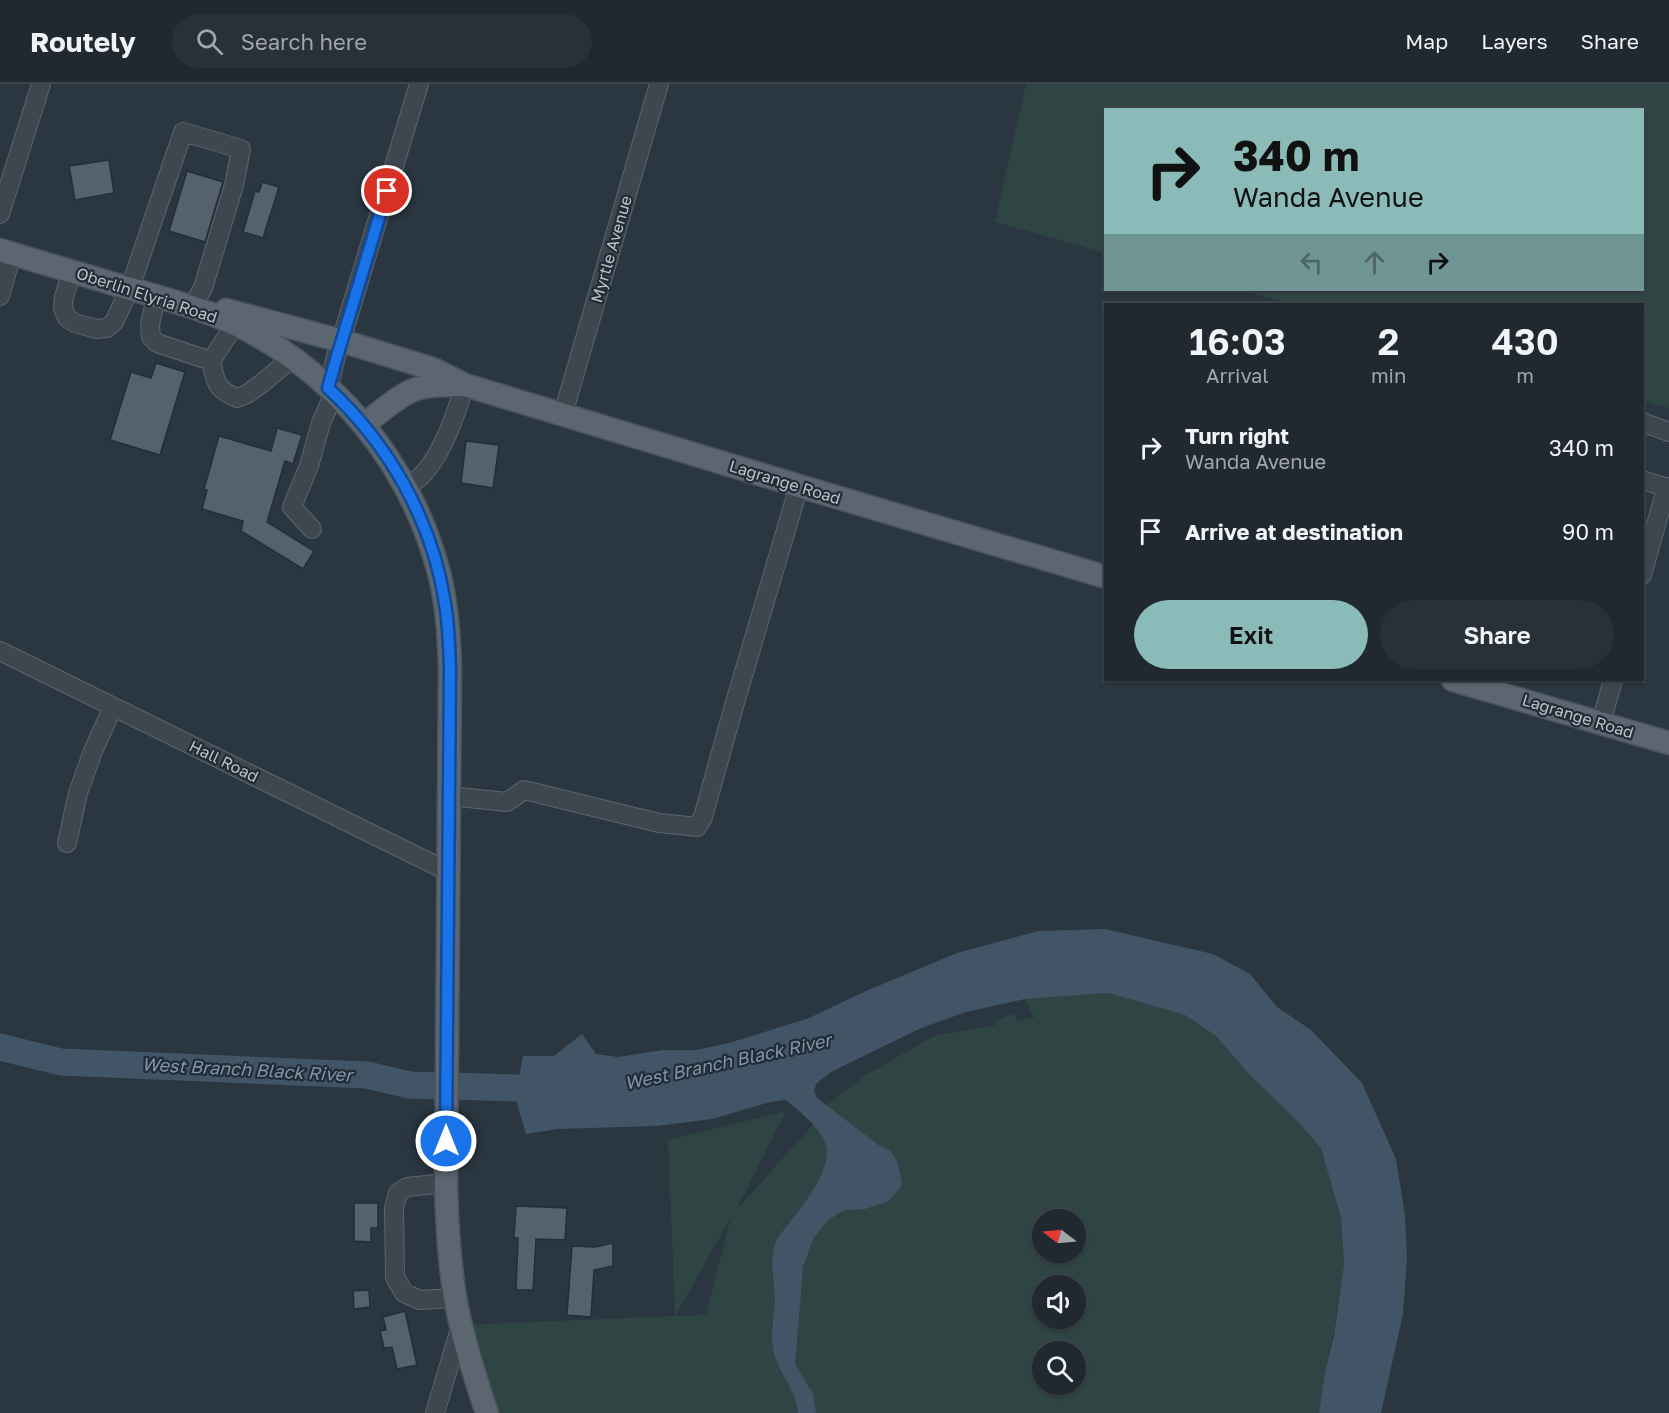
<!DOCTYPE html>
<html lang="en">
<head>
<meta charset="utf-8">
<style>
	:root { --surface:#202830; --page:#283038; --text:#f1f3f6; --muted:#a2a6ab; --line:#3d444c; --accent:#8bbbb9 }
	body { margin:0; font-family:"Golos Text",sans-serif; background:var(--page); color:var(--text); height:100vh; display:flex; flex-direction:column; font-size:22px; white-space:nowrap }
	* { box-sizing:border-box; margin:0 }
	p { font-size:20px; color:var(--muted) }
	.icon { flex:none; width:33px; height:33px; fill:none; stroke:currentColor; stroke-width:2; stroke-linecap:round; stroke-linejoin:round }
	.map { position:relative; flex:1; overflow:hidden }
	.sheet { position:absolute; left:1104px; top:219px; width:540px; height:378px; display:flex; flex-direction:column; background:var(--surface); border-radius:0px; box-shadow:0 2px 4px #0004,0 0 0 2px var(--line) }
	.sheet>* { flex:none }
	.top-card { position:absolute; left:1104px; top:24px; width:540px; height:183px; border-radius:0px; box-shadow:0 2px 4px #0004,0 0 0 2px var(--line); background:#8bbbb9; color:#111; overflow:hidden }
	.needle { width:39px; rotate:286deg }
	.fabs { position:absolute; left:1032px; top:1125px; display:grid; gap:12px }
	.fabs a { display:grid; place-items:center; width:54px; height:54px; border-radius:50%; background:var(--surface); box-shadow:0 2px 4px #0004,0 0 0 2px var(--line); font-size:30px }
	.pin { position:absolute; display:grid; place-items:center; width:51px; height:51px; color:#fff; margin:-26px; border:3px solid #fff; border-radius:50%; box-shadow:0 2px 6px #0007 }
	.me { position:absolute; width:66px; margin:-33px; rotate:0deg; stroke-linejoin:round; filter:drop-shadow(0 0 4px #0008) }
	.turn { display:flex; align-items:center; gap:21px; height:126px; padding:0 30px; font-size:27px }
	.turn .icon { width:78px; height:78px; stroke-width:2.5 }
	.turn b { display:block; font-size:42px; line-height:51px }
	.lanes { display:flex; align-items:center; height:57px; padding:0 30px; background:#0003; justify-content:center; gap:30px; direction:ltr }
	.lanes .off { opacity:.35 }
	.eta { display:flex; justify-content:space-evenly; align-items:center; height:102px; text-align:center }
	.eta b { font-size:36px; font-weight:600; line-height:42px }
	.cta { display:flex; gap:12px; margin-top:auto; padding:12px 30px }
	.cta a { flex:1; height:69px; border-radius:36px; background:var(--accent); color:#111; font-size:24px; font-weight:600; line-height:69px; text-align:center }
	.cta a+a { background:var(--page); color:var(--text) }
	ul { padding:0; list-style:none }
	li { display:flex; align-items:center; gap:18px; height:84px; padding:0 30px }
	li div { flex:1 }
	li b { display:block; font-size:22px }
	li em { font-style:normal }
	header { display:flex; align-items:center; gap:36px; box-sizing:border-box; height:84px; padding:0 30px; background:var(--surface); border-bottom:2px solid var(--line) }
	header strong { font-size:28px }
	nav { display:flex; gap:33px; margin-inline-start:auto; font-size:21px }
	.search { width:420px; height:54px; background:var(--page); display:flex; align-items:center; gap:15px; box-sizing:border-box; padding:0 21px; border-radius:33px; color:var(--muted); font-size:22px }
	.map>svg:first-child { display:block }
	.green { fill:#2f4543; fill-rule:evenodd }
	.water { fill:#415567 }
	.lines { fill:none; stroke-linecap:round; stroke-linejoin:round }
	.river { stroke:#415567; stroke-width:27 }
	.building { fill:#55616d; stroke:#242e38; stroke-width:1.5 }
	.minor-casing { stroke:#5c656e; stroke-width:20 }
	.major-casing { stroke:#4a535d; stroke-width:25 }
	.minor { stroke:#3e4750; stroke-width:18 }
	.major { stroke:#5c6670; stroke-width:22 }
	.route-casing { stroke:#114b97; stroke-width:15 }
	.route { stroke:#1a73e8; stroke-width:10 }
	.labels { text-anchor:middle; stroke-width:4.5; stroke-linejoin:round; paint-order:stroke }
	.street-label { font-size:16px; fill:#bbc2ca; stroke:#222c36 }
	.water-label { font-size:18px; font-style:italic; fill:#7f96aa; stroke:#222c36 }
</style>
</head>
<body>
<header>
<strong>Routely</strong>
<div class="search"><svg class="icon" aria-label="search" viewBox="0 0 24 24"><circle cx="10" cy="10" r="6"/><path d="M15 15l6 6"/></svg>Search here</div>
<nav><a>Map</a><a>Layers</a><a>Share</a></nav>
</header>
<div class="map">
<svg width="1669" height="1329" viewBox="0 0 1669 1329">
	<rect width="100%" height="100%" fill="#2a3640"/>
	<path class="green" d="M1026,0H1669V324L1643,317L1642,220H1294L1239,206H1642V26H1106L1105,169L995,138Z
		M1108,909L1185,931L1216,952L1248,989L1300,1040L1321,1064L1341,1134L1344,1181L1335,1242L1325,1288L1319,1329H487L461,1241L675,1232L668,1056L786,1027L737,1125L813,1041L827,1021L866,991L934,952L996,941L995,937L1014,929L1018,937L1034,934L1025,915ZM731,1133L706,1231L676,1232V1231ZM1042,1136H1076V1168H1042ZM1042,1202H1076V1234H1042ZM1042,1268H1076V1300H1042Z"/>
	<path class="water" d="M1105,845L1213,870L1250,890L1277,923L1311,946L1362,999L1396,1075L1405,1131L1407,1173L1403,1230L1381,1329H1319L1325,1288L1334,1251L1344,1181L1341,1134L1321,1064L1300,1040L1248,989L1216,952L1185,931L1108,909L1025,915L966,928L919,945L831,988L817,999L814,1006L817,1014L877,1060L891,1067L898,1079L902,1101L889,1117L865,1125L844,1126L827,1137L813,1155L803,1183L795,1280L813,1310L816,1329H798C797,1306 777,1288 773,1265C770,1250 775,1230 775,1215C774,1197 770,1178 775,1160C777,1153 784,1146 788,1141C802,1122 826,1094 827,1069C828,1049 800,1028 786,1016L770,1018L712,1035L656,1042L557,1045L526,1050L515,1013L523,972H554L582,950L596,970L618,973L663,966H696L729,959L809,934L866,907L957,869L1038,847Z"/>
	<g class="lines">
		<path class="river" d="M0,963L61,978L367,991L410,1001L553,1005"/>
	</g>
	<path class="building" d="M109,76L114,109L75,116L69,82Z
		M187,87L223,98L205,158L169,147Z
		M262,98L279,103L263,154L243,148L255,107L259,108Z
		M156,279L185,288L160,371L110,356L131,288L151,294Z
		M277,344L302,351L293,380L285,377L267,438L314,467L303,485L241,447L243,437L202,425L207,406L204,405L219,352L271,367Z
		M466,357L499,361L493,404L461,399Z
		M354,1119H378V1144H371V1158L354,1157Z
		M516,1122L567,1124L565,1156L536,1155L533,1206H516L518,1154H514Z
		M613,1159V1182L594,1186L591,1233L567,1231L572,1162L595,1163Z
		M369,1206L370,1223L354,1225L353,1207Z
		M405,1227L417,1281L397,1285L392,1263L384,1264L380,1247L386,1246L383,1233Z"/>
	<g class="lines">
		<g class="minor-casing">
			<path id="minor" d="M0,130L41,0
				M72,187L64,213L63,224L67,234L75,239L96,245L107,244L114,238L130,204L183,48L241,65L234,101L203,204L192,223
				M0,212L12,170
				M156,212L150,241L151,253L157,259L211,277
				M235,240L211,277C216,298 215,305 237,314L247,310L261,300L292,274
				M329,304L335,276L419,0
				M563,330L659,0
				M1642,338L1669,348
				M1642,396L1668,404
				M406,404C412,399 419,395 424,389C445,365 455,331 465,301
				M312,445L292,423L309,382L321,339L334,309
				M1642,491L1665,409L1669,403
				M0,567L449,788
				M1601,639L1613,596
				M449,712L507,718L524,706L659,739L697,743L703,733L734,622L799,402
				M67,759L78,709L93,667L113,623
				M446,1099L407,1103L398,1109L394,1124L395,1193L404,1209L420,1216L455,1214
				M435,1329L461,1241"/>
		</g>
		<g class="major-casing">
			<path id="major" d="M0,166C42,179 85,191 127,204C163,214 200,224 235,240C335,287 409,379 438,485C447,518 449,551 450,584L446,1102C447,1139 449,1176 455,1213C462,1252 474,1291 487,1329
				M226,226L342,257L433,285L465,301L799,402L1106,493
				M364,341C379,329 394,315 411,307C427,300 447,301 464,301
				M1453,596L1669,659"/>
		</g>
		<use href="#minor" class="minor"/>
		<use href="#major" class="major"/>
	</g>
	<g class="lines">
		<g class="route-casing">
			<path id="route" d="M387,107L336,276L328,304C389,360 433,438 445,520C449,541 449,563 450,584L446,1057"/>
		</g>
		<use href="#route" class="route"/>
	</g>
	<g class="labels">
		<g class="street-label">
			<text transform="translate(611 165) rotate(-74)" y="6">Myrtle Avenue</text>
			<text transform="translate(147 211) rotate(18)" y="6">Oberlin Elyria Road</text>
			<text transform="translate(785 398) rotate(17)" y="6">Lagrange Road</text>
			<text transform="translate(1578 632) rotate(17)" y="6">Lagrange Road</text>
			<text transform="translate(224 677) rotate(26)" y="6">Hall Road</text>
		</g>
		<g class="water-label">
			<text transform="translate(728 978) rotate(-12)" y="6">West Branch Black River</text>
			<text transform="translate(247 986) rotate(3)" y="6">West Branch Black River</text>
		</g>
	</g>
</svg>
<div class="fabs">
<a><svg class="needle" viewBox="-14 -14 28 28"><path d="M0-13l5 13h-10z" fill="#e53935"/><path d="M0 13l5-13h-10z" fill="#a2a6ab"/></svg></a>
<a><svg class="icon" aria-label="sound" viewBox="0 0 24 24"><path d="M4 9h4l5-4v14l-5-4H4zM17 9q2 3 0 6"/></svg></a>
<a><svg class="icon" aria-label="search" viewBox="0 0 24 24"><circle cx="10" cy="10" r="6"/><path d="M15 15l6 6"/></svg></a>
</div>
<div class="pin" style="left:387px;top:107px;background:#d93025"><svg class="icon" aria-label="arrive" viewBox="0 0 24 24"><path d="M6 21V4h12l-3 4 3 4H6"/></svg></div>
<svg class="me" style="left:446px;top:1057px" viewBox="-20 -20 40 40"><circle r="17" fill="#1a73e8" stroke="#fff" stroke-width="3"/><path d="M0-11L8 9 0 5-8 9z" fill="#fff"/></svg>
<div class="top-card">
<div class="turn"><svg class="icon" aria-label="right" viewBox="0 0 24 24"><path d="M7 20v-9h11M14 6l5 5-5 5"/></svg><div><b>340 m</b>Wanda Avenue</div></div>
<div class="lanes"><svg class="icon off" aria-label="left" viewBox="0 0 24 24"><path d="M17 20v-9H6M10 6l-5 5 5 5"/></svg><svg class="icon off" aria-label="ahead" viewBox="0 0 24 24"><path d="M12 20V5M6 11l6-6 6 6"/></svg><svg class="icon" aria-label="right" viewBox="0 0 24 24"><path d="M7 20v-9h11M14 6l5 5-5 5"/></svg></div>
</div>
<section class="sheet">
<div class="eta">
<div><b>16:03</b><p>Arrival</p></div>
<div><b>2</b><p>min</p></div>
<div><b>430</b><p>m</p></div>
</div>
<ul>
<li><svg class="icon" aria-label="right" viewBox="0 0 24 24"><path d="M7 20v-9h11M14 6l5 5-5 5"/></svg><div><b>Turn right</b><p>Wanda Avenue</p></div><em>340 m</em></li>
<li><svg class="icon" aria-label="arrive" viewBox="0 0 24 24"><path d="M6 21V4h12l-3 4 3 4H6"/></svg><div><b>Arrive at destination</b></div><em>90 m</em></li>
</ul>
<div class="cta"><a>Exit</a><a>Share</a></div>
</section>
</div>
</body>
</html>
